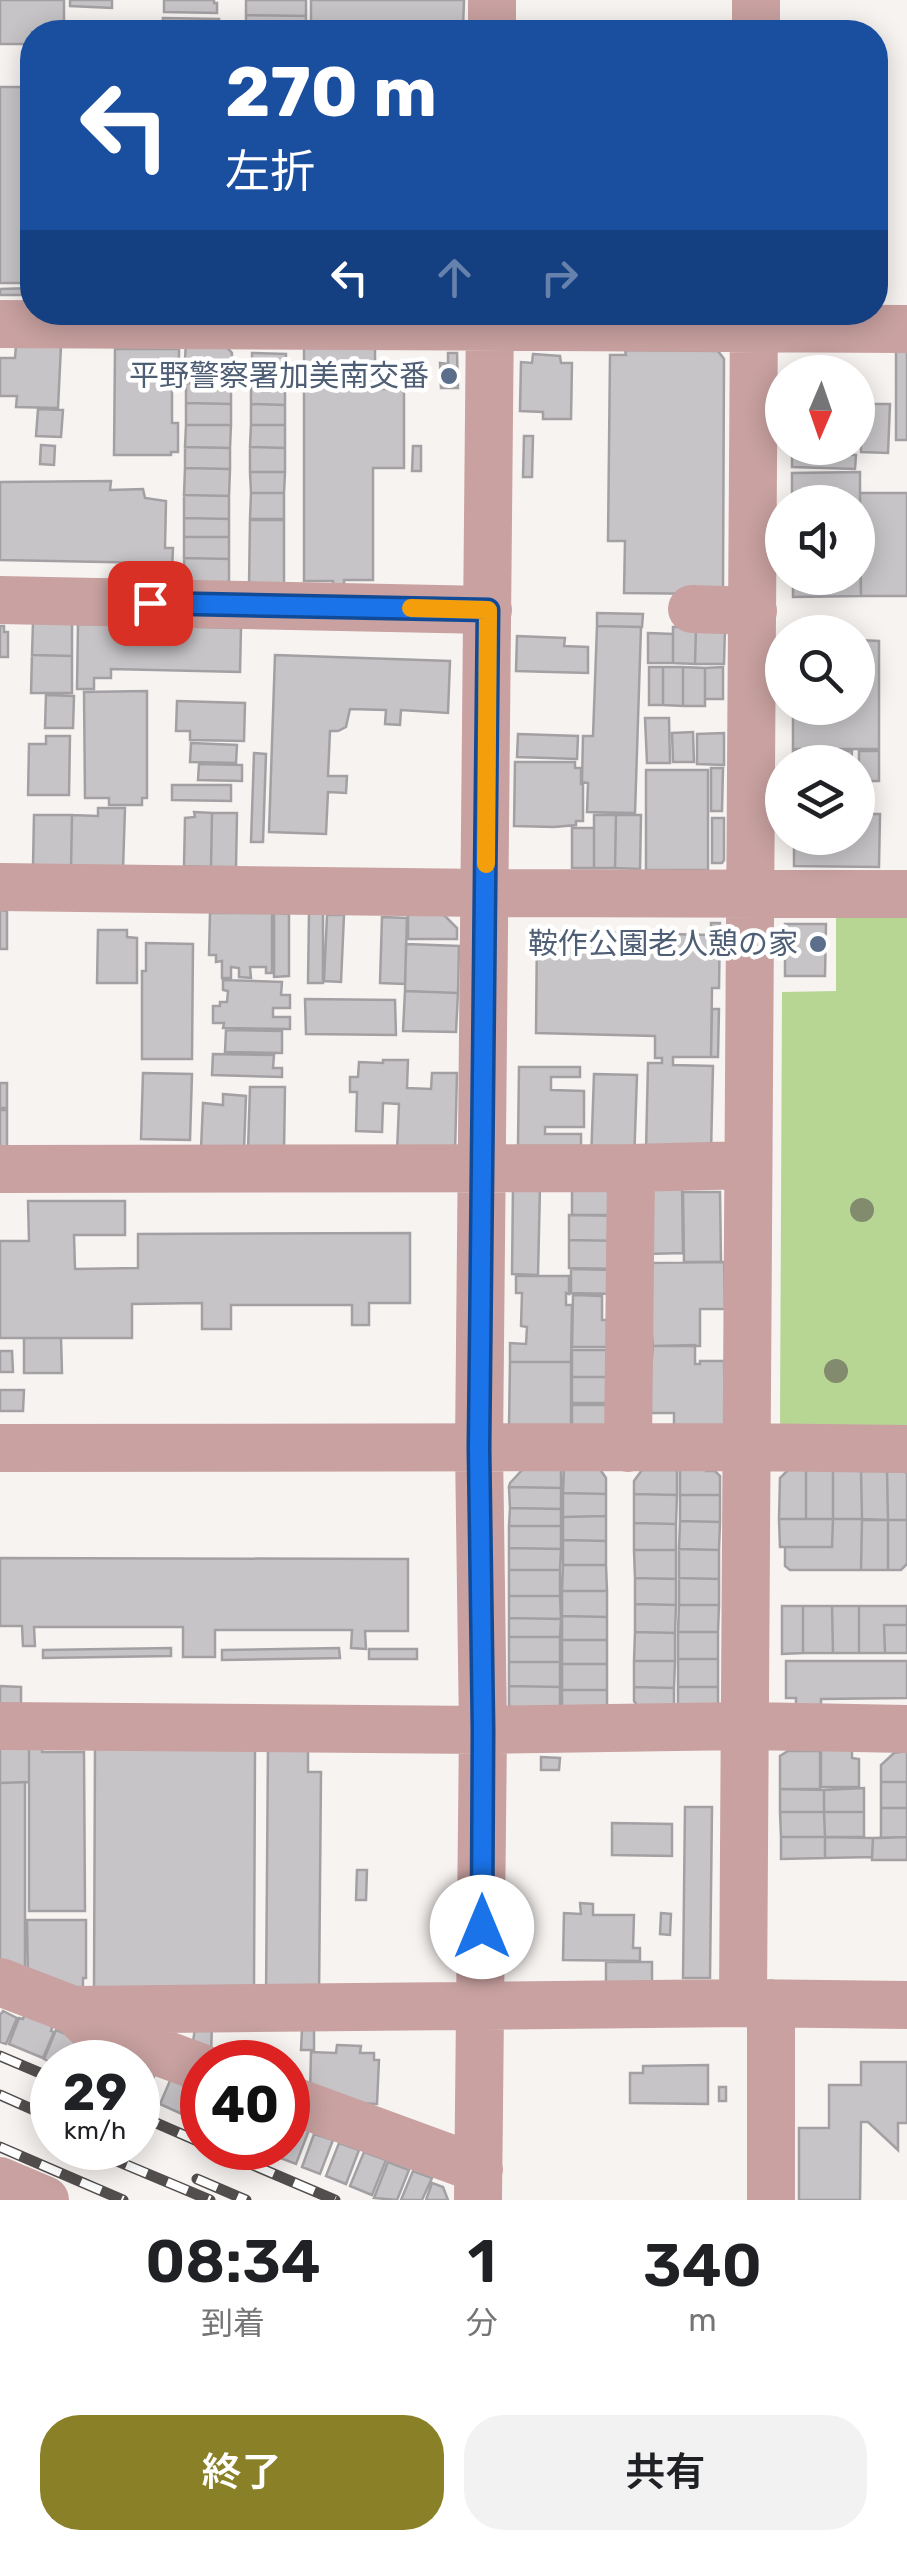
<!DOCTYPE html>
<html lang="ja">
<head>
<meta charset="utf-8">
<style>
	:root { --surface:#fff; --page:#f2f2f2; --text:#202124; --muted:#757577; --accent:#898027 }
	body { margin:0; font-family:Rubik,"Noto Sans JP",sans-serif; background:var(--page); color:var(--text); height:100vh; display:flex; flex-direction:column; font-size:38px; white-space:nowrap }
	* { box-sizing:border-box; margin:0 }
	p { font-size:32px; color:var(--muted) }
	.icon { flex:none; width:55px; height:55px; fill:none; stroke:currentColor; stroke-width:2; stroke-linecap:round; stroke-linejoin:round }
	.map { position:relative; height:2200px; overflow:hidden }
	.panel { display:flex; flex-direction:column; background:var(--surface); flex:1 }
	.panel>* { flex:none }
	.guide { position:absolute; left:20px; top:20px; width:868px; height:305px; border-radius:40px; box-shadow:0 5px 25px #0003; background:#1a4fa0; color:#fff; overflow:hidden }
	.needle { width:65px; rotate:182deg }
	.buttons { position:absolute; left:765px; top:355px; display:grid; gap:20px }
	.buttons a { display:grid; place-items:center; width:110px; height:110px; border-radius:50%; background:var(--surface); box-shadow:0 5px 25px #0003; font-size:50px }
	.speed { position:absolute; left:30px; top:2040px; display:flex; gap:20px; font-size:50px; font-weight:700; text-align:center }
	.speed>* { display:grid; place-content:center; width:130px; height:130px; border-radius:50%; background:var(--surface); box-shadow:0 5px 25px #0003; line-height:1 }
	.speed small { font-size:25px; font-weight:400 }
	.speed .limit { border:15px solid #d22; background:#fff; color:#111 }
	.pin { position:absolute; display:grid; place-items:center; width:85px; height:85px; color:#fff; margin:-42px; border-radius:20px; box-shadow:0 5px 15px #0006 }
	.me { position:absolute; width:110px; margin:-55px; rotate:0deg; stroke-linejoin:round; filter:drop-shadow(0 0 8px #0008) }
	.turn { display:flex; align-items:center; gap:35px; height:210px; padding:0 40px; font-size:45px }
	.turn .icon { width:130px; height:130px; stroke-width:2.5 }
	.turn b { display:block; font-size:70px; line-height:85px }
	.lanes { display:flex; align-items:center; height:95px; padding:0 40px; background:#0003; justify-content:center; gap:50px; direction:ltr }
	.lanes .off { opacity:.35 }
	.eta { display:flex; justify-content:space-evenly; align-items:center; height:170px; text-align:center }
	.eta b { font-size:60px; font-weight:600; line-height:70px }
	.button { display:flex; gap:20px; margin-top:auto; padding:20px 40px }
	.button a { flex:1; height:115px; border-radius:40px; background:var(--accent); color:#fff; font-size:40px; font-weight:600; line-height:115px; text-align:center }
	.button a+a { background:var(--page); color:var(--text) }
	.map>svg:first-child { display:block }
	.green { fill:#b7d694 }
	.building { fill:#c6c4c7; stroke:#a3a0a4; stroke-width:2.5 }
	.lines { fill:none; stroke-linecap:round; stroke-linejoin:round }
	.minor { stroke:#c8a1a0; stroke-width:48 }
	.rail-casing { stroke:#514e4d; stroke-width:11 }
	.rail { stroke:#fff; stroke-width:8; stroke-dasharray:22; stroke-linecap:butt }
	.tree { fill:#828b6d }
	.route-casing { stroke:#114b97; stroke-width:25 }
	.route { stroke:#1a73e8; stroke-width:18 }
	.slow { stroke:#f59e0b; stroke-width:18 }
	.service-dot { fill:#5c6f8a; stroke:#fff; stroke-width:4 }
	.labels { text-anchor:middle; stroke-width:9; stroke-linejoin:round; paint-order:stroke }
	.service-label { font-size:30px; fill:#4e5e75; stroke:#fff; text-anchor:end }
</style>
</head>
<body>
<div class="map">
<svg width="907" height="2200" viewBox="0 0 907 2200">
	<rect width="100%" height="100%" fill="#f7f3f1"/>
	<path class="green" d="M836,912H907V1435L792,1434L780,1423L782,992L836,991Z"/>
	<path class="building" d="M0,0H64V32H32V44H0Z
		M70,0H112V8L70,6Z
		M164,0H214V3H217V13L164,12Z
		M246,0H306V16L246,15Z
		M311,0H464L463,29L460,32H311Z
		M246,15L306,16V32H246Z
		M163,18L219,19V32H162Z
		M77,25H95V32H76Z
		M0,87H32V283H0Z
		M31,288V295H0V289Z
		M186,342H222L232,353L231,377L184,376Z
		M16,345L61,346L58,408L16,407L17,396H0V358H15Z
		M304,347L375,348V389H404V468H373V580H344V588H333V581H304Z
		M115,349H179V386H172V423H178V452H171V455H114Z
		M896,349H907V440H896Z
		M625,350L718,351L724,359L723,587L715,594L624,593L625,541H608L610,355H626Z
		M252,353L286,354L285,382L252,381Z
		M448,353H457L458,388H441L440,363L448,364Z
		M533,354L560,356L561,363H572L571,419H543V412L520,411L521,362L532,363Z
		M186,383L231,384V404L186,403Z
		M251,388H285V405L251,404Z
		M186,403L231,404V425H186Z
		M251,404L285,405V425H251Z
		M861,404H890L888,453L861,452Z
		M38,409L63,410L61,437L36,436Z
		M186,425H231L230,448L185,447Z
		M251,425H285V448L250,447Z
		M524,436H533L532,477H523Z
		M41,445L55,446L54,465L40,464Z
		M413,446H421V471H412Z
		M185,447L230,448V469L185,468Z
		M250,447L285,448V472H250Z
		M792,452L856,455L855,469L792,467Z
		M185,468L230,469L229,496L184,495Z
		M250,472H285L284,493H251Z
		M860,472V542H858V502H792V473Z
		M111,481L110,490L143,489L145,498L166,501L165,548H173L172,570H156V563L0,560V482Z
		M251,493H284V519H250Z
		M860,493H907V596H861Z
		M184,495L229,496V519L184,518Z
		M184,518L229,519V537H184Z
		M250,520H284V597L249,586Z
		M184,537H229V559L184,558Z
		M858,542H860L861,596L793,597V578H858Z
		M184,558L229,559V585L185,590Z
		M597,613L643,614L642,627L597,626Z
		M33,622H72V656L32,655Z
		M78,624L241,628L240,672L111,669V678H94V689H77Z
		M0,626H4V632H8V657H0Z
		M597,626L641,627L635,813L587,812L588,783L582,782L583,736H593Z
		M673,627H696L695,664L673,663Z
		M696,627H725L724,664H695Z
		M648,633L673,634V663H648Z
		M517,636L565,638L564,646L588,647V673L516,671Z
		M858,640L879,641V749H793V708H858Z
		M32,655L72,656V693H31Z
		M275,655L450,661L448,713L401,710L400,725L385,724L386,710L350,709L346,727L338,731H330L328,776H347L346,793L328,792L326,834L269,832Z
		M649,667H663V705H649Z
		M663,667H683V706L663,705Z
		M683,667L705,668V706H683Z
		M723,667V699H705V668Z
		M147,691V798H142V805H109V798H85L84,692Z
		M46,695L74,696L73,728H45Z
		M177,701L245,703L244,741L190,740V731H176Z
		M645,718H669L670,763H647Z
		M693,732L694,762H673L672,733Z
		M724,733V765L697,764V734Z
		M518,734L578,736L577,759L517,757Z
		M46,736H70L69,795H28L29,744H46Z
		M191,743L237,745L236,763L190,762Z
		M793,750L852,751L851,762H793Z
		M859,751H879V781H859Z
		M254,753L266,754L263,842H251Z
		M515,762H575V768H581V784H583V821H576V825L554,827L514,826Z
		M199,764L242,765V781L198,780Z
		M711,768H723L722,811H711Z
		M646,770H708V870H646Z
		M172,785H231V801L172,800Z
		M98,808H125L123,869L71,868L72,815L98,816Z
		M194,812L212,813L211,867L184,866L185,818L195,817Z
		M212,813H237L236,867H211Z
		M858,814H880L879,867L794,866V838H858Z
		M34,815H72L71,868L33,867Z
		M594,815H616L615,868H594Z
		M616,815H641L640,869L615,868Z
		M712,818H724V860L722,863H712Z
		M572,828H594V868H572Z
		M0,910L7,911V949H0Z
		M309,912H323V983H308Z
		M210,913H272V973H266V967H250L251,978L239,977V968L231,967V978H222V961L216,962V955H209Z
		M274,913L289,914V976L274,977Z
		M408,914H443L457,928V939H408Z
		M327,915H344L341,982L324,981Z
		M382,917L407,918L405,984L380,983Z
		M711,923H720L719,988H712L711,1057H673V1065L713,1066L711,1152L646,1151L648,1063H662V1058H655V1036L536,1033L537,931L711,935Z
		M785,924H826L825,976H785Z
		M98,930H127V937L137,938V983H97Z
		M146,943L193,944L192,1059H142V971H146Z
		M406,944L459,946L458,993L405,991Z
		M223,980L282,982L281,995H290V1008H273V1017H290V1029L223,1028L224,1023H213V1006H220V1002H227L228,991L223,990Z
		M405,991L458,993L456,1032L403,1031Z
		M305,999L395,1000L396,1035L306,1034Z
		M712,1009H719L718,1057H711Z
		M226,1030L282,1031V1053L225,1052Z
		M213,1054L274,1055L273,1068H282V1077L212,1075Z
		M383,1060H408L407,1088L431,1089L432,1073H457L455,1154L397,1152L399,1104L383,1103L382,1132L356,1131L357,1092H350V1077H358L359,1062L383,1063Z
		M519,1067H580V1077H551V1090L584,1091V1127H545V1134H581V1146H518Z
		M143,1073L192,1074L190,1140L141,1139Z
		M594,1074L637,1075L634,1164L591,1162Z
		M0,1083H7V1108H0Z
		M250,1087H285L284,1151L248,1150Z
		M223,1094L246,1096L244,1150L201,1149L203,1103L223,1105Z
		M0,1110H7V1152H0Z
		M628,1183V1215H572V1184Z
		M682,1183L683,1253L647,1254V1184Z
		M513,1185L540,1186L538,1275L512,1274Z
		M683,1192H720L721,1262H684Z
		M28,1201H125V1235H74L75,1269L138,1268V1234L410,1233V1303H369V1325H352V1305H231V1329H202V1303L132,1304V1338H0V1241H29Z
		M569,1215L623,1216L622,1241L569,1240Z
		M569,1240L622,1241V1269L569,1268Z
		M724,1262L725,1309H700V1346H653L645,1263Z
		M571,1269L613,1270L616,1294L571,1293Z
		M516,1276H569V1294L566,1293V1305H572L571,1362H510V1343L526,1344L527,1327L521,1326L522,1293H516Z
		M573,1295L602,1296V1320H607L612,1347H572Z
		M24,1338H61L62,1373H24Z
		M695,1345V1364H700V1361H724L725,1431L674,1427V1413H647L653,1346Z
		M572,1350H621V1377H572Z
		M0,1351H12L13,1372H0Z
		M510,1362H571V1435L509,1429Z
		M572,1377H621V1403H572Z
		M0,1390H24L23,1411H0Z
		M572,1405H622V1434H572Z
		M597,1465L606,1478V1494L563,1493L564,1466Z
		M561,1466V1488L509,1487L510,1483L525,1467Z
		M680,1466L706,1467V1471H715L720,1476V1495H680Z
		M789,1469H806V1519H779L780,1478Z
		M806,1469L833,1470V1519H806Z
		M642,1470H677V1495L634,1494V1481Z
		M833,1470L861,1471L862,1519H833Z
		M861,1471H887L888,1520L862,1519Z
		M887,1471H905L907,1474V1520H888Z
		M509,1487L561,1488V1509L510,1508Z
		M563,1493L606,1494V1516L563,1517Z
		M634,1494L677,1495L676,1524L634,1523Z
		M680,1495H720V1522L680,1521Z
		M510,1508L561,1509V1526H509Z
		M606,1516V1541L563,1540V1517Z
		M779,1519H833L832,1547H780Z
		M833,1519H862L861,1570H790L785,1566V1547H832Z
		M862,1520H888V1570H861Z
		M888,1520H907V1564L901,1570H888Z
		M680,1521L720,1522L719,1550L679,1549Z
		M634,1523L676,1524V1550H634Z
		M509,1526H561V1549L509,1548Z
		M563,1540L606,1541V1565H563Z
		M509,1548L561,1549L560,1570H509Z
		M679,1549L719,1550V1579L679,1578Z
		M634,1550H676V1579L635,1578Z
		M0,1558L408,1559V1631H365L366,1649L351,1648L352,1630H215V1657H183V1627H34L35,1646H23L22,1626H0Z
		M563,1565H606L607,1591H562Z
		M509,1570H560V1596H509Z
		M635,1578L676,1579V1605L635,1604Z
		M679,1578L719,1579V1605H679Z
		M562,1591H607V1617L562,1616Z
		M509,1596H560L561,1619L509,1618Z
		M635,1604L676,1605L675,1633L635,1632Z
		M679,1605H719L718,1632H678Z
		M782,1606H803V1653L782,1654Z
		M803,1606H832L833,1653H803Z
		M832,1606H859V1653H833Z
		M859,1606H907V1625H884L885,1653H859Z
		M562,1616L607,1617V1640H562Z
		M509,1618L561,1619L560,1637H509Z
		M884,1625H907V1653H885Z
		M635,1632L675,1633V1661H634Z
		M678,1632H718V1659H678Z
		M509,1637H560V1662H509Z
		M562,1640H607V1664H562Z
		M171,1648V1656L43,1658V1650Z
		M339,1648L340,1658L222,1660V1650Z
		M369,1649H417V1659H369Z
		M678,1659H718V1687H678Z
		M634,1661H675L674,1688L634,1687Z
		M786,1661H907V1698L821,1699V1708H796V1698H786Z
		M509,1662H560V1687L509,1686Z
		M562,1664H607V1690H562Z
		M0,1686L21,1687V1709H0Z
		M509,1686L560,1687V1709H513L509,1705Z
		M634,1687L674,1688V1714H643L634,1701Z
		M678,1687H718V1704L678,1715Z
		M562,1690H607V1705L562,1714Z
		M0,1739H29V1782L0,1783Z
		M29,1739H42V1752H84L85,1911H29Z
		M268,1744H308V1772H321L319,1999H266Z
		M95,1748H255L254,1989H94Z
		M821,1749H852V1758L859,1759V1787H821Z
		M788,1751H820V1789H780V1756Z
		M907,1751V1782H881V1765L894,1753Z
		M541,1757L560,1758L559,1770H541Z
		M25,1782V1974H0V1783Z
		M881,1782H907V1808H881Z
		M864,1788V1812H824V1790Z
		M780,1789L824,1790V1812H780Z
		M685,1807H712L710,1978H683Z
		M881,1808H907V1837L881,1838Z
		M780,1812H824L825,1837H781Z
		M824,1812H864V1837H825Z
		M612,1823L672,1824V1856L612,1855Z
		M781,1837H825V1858L781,1859Z
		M825,1837L873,1838L872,1857L825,1858Z
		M907,1837V1860H872L873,1838Z
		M357,1870H367L366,1900H356Z
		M580,1903L593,1904V1915H634L633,1948H640V1961L563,1960L564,1913L581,1914Z
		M661,1913L671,1914L670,1935L660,1934Z
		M27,1920H86V1978H83V1991L28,1979Z
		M606,1962H652V1985H606Z
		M3,2011L17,2018L6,2044L0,2042V2015Z
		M25,2013L53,2025L51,2031L54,2032L43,2058L9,2044L19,2018L23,2019Z
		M196,2021H212L211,2057L192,2049Z
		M56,2030L91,2045L83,2062L52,2063L44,2059Z
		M302,2030H314V2050H301Z
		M95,2042L120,2062H87Z
		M337,2045L361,2046L360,2053H374V2060H379L377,2104L337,2102L310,2093L311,2052L336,2053Z
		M138,2062L158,2067L143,2102L138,2099Z
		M861,2062H907V2123H898V2150L868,2122H861L860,2200H799V2128H829V2085H861Z
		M708,2065V2104L630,2103V2073H643V2066Z
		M172,2076L194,2086L182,2114L160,2104Z
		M200,2087L202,2088V2121L188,2115Z
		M719,2087H726V2101H719Z
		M289,2121L309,2130L296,2164L275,2156L278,2148H288Z
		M314,2134L333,2140L320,2174L302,2167Z
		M339,2143L359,2150L346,2184L326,2176Z
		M364,2152L386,2160L372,2195L350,2186Z
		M388,2162L409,2170L397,2200L374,2198Z
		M413,2171L432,2178L422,2200H401Z
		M432,2183L443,2187L448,2200H426Z"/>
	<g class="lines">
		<path class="minor" d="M492,32V0
			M756,32V0
			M0,324L907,329
			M0,600L488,610
			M692,609L753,611
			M0,887L486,893L907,894
			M0,1169L631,1168L748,1165
			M0,1448L745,1447L907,1449
			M628,1448L631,1168
			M0,1726L483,1730L744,1726L907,1729
			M0,1982L73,2010L91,2027L202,2068
			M743,2003L754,312
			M73,2010L743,2003L907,2005
			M288,2099L479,2169
			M0,2181L45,2200
			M478,2200L483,1730L479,1448L490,312
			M771,2200V2003"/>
		<g class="rail-casing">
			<path id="rail" d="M0,2056L52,2078
				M0,2095L52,2118
				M138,2115L202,2143
				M0,2147L123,2200
				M86,2148L210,2200
				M213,2148L335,2200
				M197,2179L246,2200"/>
		</g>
		<use href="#rail" class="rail"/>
	</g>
	<g class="tree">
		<circle cx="862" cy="1210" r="12"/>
		<circle cx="836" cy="1371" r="12"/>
	</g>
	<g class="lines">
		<g class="route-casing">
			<path id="route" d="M150,603L488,610L479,1448L483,1730L482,1927"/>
		</g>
		<use href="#route" class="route"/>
		<path class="slow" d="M411,608L488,610L486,864"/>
	</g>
	<g class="service-dot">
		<circle cx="449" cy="376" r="10"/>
		<circle cx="818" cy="944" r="10"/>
	</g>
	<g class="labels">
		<g class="service-label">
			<text x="429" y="386">平野警察署加美南交番</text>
			<text x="798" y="954">鞍作公園老人憩の家</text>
		</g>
	</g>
</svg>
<div class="buttons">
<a><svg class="needle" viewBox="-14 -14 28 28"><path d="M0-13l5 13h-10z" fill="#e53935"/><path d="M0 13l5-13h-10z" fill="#757577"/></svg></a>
<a><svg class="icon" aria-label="sound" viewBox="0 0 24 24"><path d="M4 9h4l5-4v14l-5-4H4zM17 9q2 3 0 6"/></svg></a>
<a><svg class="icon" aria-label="search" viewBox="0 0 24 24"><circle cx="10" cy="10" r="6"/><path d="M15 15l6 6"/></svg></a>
<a><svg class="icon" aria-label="layers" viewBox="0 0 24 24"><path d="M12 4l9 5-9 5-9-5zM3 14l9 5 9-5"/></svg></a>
</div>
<div class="speed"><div>29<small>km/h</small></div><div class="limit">40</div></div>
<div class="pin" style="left:150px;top:603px;background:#d93025"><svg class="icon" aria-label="arrive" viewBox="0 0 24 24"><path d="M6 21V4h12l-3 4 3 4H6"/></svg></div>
<svg class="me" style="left:482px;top:1927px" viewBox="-20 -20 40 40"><circle r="19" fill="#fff"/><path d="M0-13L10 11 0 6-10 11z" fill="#1a73e8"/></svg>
<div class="guide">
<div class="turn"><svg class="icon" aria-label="left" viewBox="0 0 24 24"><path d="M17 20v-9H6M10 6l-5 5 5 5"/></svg><div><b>270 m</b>左折</div></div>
<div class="lanes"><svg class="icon" aria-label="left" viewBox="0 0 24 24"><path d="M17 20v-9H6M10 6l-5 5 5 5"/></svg><svg class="icon off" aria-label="ahead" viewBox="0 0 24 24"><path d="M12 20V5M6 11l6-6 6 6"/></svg><svg class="icon off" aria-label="right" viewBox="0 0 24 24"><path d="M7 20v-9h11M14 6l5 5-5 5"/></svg></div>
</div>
</div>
<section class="panel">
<div class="eta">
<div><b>08:34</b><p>到着</p></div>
<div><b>1</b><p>分</p></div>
<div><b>340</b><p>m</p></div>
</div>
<div class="button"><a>終了</a><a>共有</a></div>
</section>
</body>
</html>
